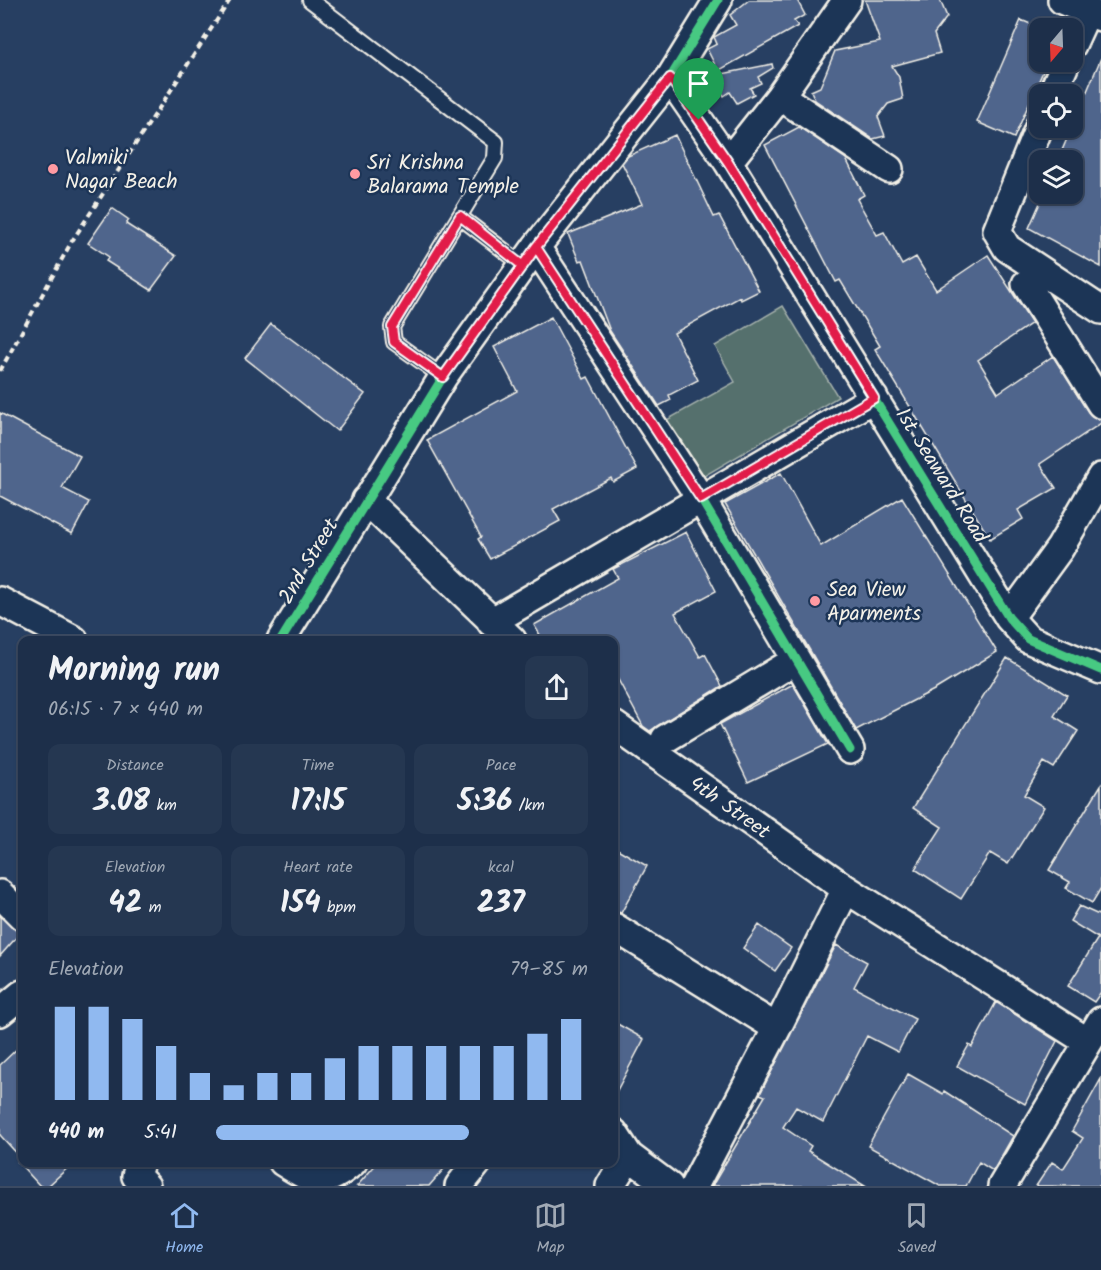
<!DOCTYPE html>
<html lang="en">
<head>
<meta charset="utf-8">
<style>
  body { margin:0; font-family:Kalam,sans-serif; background:#253751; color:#f1f3f6; height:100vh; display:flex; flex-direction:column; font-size:22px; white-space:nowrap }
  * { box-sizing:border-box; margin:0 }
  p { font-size:20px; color:#a0a9b5 }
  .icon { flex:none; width:33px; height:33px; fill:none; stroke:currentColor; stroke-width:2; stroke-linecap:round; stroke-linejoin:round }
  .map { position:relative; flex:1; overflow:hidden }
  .sheet { position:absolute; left:18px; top:636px; width:600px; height:531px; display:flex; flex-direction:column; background:#1d2f4a; border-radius:12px; box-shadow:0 2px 4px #0004,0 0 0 2px #3b4a62 }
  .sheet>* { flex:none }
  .needle { width:39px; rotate:199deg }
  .fabs { position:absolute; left:1029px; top:18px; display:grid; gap:12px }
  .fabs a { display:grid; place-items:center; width:54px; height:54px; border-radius:12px; background:#1d2f4a; box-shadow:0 2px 4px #0004,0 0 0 2px #3b4a62; font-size:30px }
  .pin { position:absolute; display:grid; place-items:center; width:51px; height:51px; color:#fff; margin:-62px -26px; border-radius:50% 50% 50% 0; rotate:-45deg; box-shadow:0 0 6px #0007 }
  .pin .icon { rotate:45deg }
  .round { display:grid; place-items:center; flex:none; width:63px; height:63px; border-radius:12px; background:#253751 }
  .head { display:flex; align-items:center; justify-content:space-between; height:102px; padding:0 30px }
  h1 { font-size:33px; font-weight:700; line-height:45px }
  .stats { display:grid; grid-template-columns:repeat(3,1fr); gap:9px; height:102px; padding:6px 30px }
  .stats div { display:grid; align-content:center; border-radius:12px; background:#253751; text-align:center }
  .stats b { font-size:30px; font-weight:700 }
  .stats small { font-size:16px; font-weight:400 }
  .stats p { font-size:16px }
  .chart { height:168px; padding:12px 30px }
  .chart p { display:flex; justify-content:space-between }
  .chart svg { width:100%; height:108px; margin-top:6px; stroke:#90b9f0; stroke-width:6 }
  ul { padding:0 30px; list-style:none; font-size:20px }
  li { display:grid; grid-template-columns:96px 72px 1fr; align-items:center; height:45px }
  li i { height:15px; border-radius:8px; background:#90b9f0 }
  .tabs { display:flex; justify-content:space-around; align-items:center; height:84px; border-top:2px solid #3b4a62; background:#1d2f4a; font-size:16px; color:#a0a9b5 }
  .tabs a { display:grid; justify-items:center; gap:3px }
  .tabs .active { color:#90b9f0 }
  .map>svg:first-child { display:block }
  .green { fill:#546f6d; stroke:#a4b0aa; stroke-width:1.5 }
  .building { fill:#50658c; stroke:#f4f1e8; stroke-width:1.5 }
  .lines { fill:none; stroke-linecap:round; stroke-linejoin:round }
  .lane-casing { stroke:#f4f1e8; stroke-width:18 }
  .street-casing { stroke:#f4f1e8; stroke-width:32 }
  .path { stroke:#f4f1e8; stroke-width:4; stroke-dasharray:6 4.5; stroke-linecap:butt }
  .lane { stroke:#1d3557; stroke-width:14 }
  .street { stroke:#1d3557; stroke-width:27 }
  .cycleway-casing { stroke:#1d3557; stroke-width:13 }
  .cycleway { stroke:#46c982; stroke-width:9 }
  .route-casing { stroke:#fff; stroke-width:12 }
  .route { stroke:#e11d48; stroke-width:8 }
  .poi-dot { fill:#ff9aa2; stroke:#1d3557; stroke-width:2 }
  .labels { text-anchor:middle; stroke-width:5; stroke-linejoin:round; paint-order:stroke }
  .poi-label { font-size:21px; fill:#f4f1e8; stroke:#1d3557; text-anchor:start }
  .street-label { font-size:21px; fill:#f4f1e8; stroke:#1d3557 }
</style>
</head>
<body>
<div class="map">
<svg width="1101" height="1186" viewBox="0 0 1101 1186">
  <rect width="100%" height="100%" fill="#273f62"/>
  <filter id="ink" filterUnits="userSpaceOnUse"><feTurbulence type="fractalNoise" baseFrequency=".0167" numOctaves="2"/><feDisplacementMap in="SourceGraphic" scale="12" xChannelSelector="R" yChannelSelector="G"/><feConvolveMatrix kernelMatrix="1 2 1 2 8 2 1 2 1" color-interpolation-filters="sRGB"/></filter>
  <g filter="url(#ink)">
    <path class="green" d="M783,306L838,397L699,479L665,421L735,382L715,346Z"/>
    <path class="building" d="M749,0H797L805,15L794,21L798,26L718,71L707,49L717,44L714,37L736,25L730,15Z
      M865,0H940L947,17L934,34L940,53L892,66L899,77L903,99L888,104L878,117L885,136L873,139L815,100L811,91L820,87L835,51L880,42Z
      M1021,20L1040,28V62H1047L1014,138L977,122Z
      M1101,58V267L1029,228L1044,194H1072V160H1058Z
      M772,64L773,68L758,77L761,83L750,88L754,94L737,103L730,92L724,96L712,76Z
      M799,127L846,159L864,195L857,199L877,235L884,232L902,265L916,257L936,290L988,255L1032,323L978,360L998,393L1053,356L1088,412L1101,420V423L1040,464L1056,488L1018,510L1023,519L990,539L875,349L880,346L840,280L836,282L765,145Z
      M675,135L714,217L719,215L759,291L741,300L740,297L674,333L698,380L669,395L671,400L659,406L610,331L583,260L579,261L568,234L642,204L622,163L628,156Z
      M112,208L129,220L126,224L176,256L151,290L106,261L109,257L88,243Z
      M551,317L584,379L588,377L637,469L613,482L611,478L553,509L560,521L490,559L478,539L481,537L427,440L517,391L494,347Z
      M271,324L365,394L337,431L245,358Z
      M0,413L80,456L62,488L89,502L72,534L0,496Z
      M781,473L821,546L902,497L997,652L936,689L856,730L725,504Z
      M686,532L716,591L675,613L700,657L705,654L722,686L650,731L643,726L614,672V640H543L534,625L618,578L613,569Z
      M1007,658L1067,695L1054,716L1078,731L1054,768L1044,762L1024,795L1044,807L1008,864L990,853L961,899L915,869L942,827L913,808Z
      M793,684L828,744L748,782L720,724Z
      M1101,785V888L1092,903L1066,888L1070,882L1049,870Z
      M614,847L647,866L621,913L614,911Z
      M1079,906L1101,916V992L1094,1002L1068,986L1098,938L1070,921Z
      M0,916L11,927L22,931L0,956Z
      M759,925L791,948L775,971L743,948Z
      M836,945L867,962L854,987L915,1019L898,1052L867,1036L823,1122L796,1107L783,1127L811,1146L808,1151L865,1186H712L765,1096L760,1094Z
      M996,1002L1057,1041L1025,1104L957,1066L969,1045L972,1047Z
      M614,1022L644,1039L614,1096Z
      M22,1044V1159L0,1135V1065Z
      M908,1074L943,1094L944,1091L1013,1136L993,1171L979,1162L966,1186H940L868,1146Z
      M1101,1079V1186H1036L1052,1162L1063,1169L1083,1138L1072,1131Z
      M18,1162H74L48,1186H40Z
      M378,1162H450L429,1186H357Z"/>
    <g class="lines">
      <g class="lane-casing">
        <path id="lane" d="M310,0L496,142L495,158L392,327L394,342L443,377
          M460,217L523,265"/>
      </g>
      <g class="street-casing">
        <path id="street" d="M1062,0L1101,17
          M1072,45L1087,12
          M670,78L728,162L1009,618L1028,639L1101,670
          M1052,94L1066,62
          M780,96L889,169
          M1040,125L997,231L1007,248L1101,310
          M728,162L780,96L847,0
          M536,247L701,499L850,750
          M1026,284L1101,404
          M366,500L512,640
          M0,601L74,640
          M1009,618L1060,548L1101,477
          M491,622L874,398
          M281,640L443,377L536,247L670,78L718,0
          M614,725L846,889L1088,1042
          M665,739L796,660
          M0,894L22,916
          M614,927L777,1028
          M0,1012L22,994
          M614,1133L629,1156L669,1186
          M140,1162L136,1176L146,1186
          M283,1162C316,1183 325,1186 353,1162
          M459,1186L478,1162
          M610,1186L629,1156
          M694,1186L777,1028L846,889
          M1002,1186L1101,1021"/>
      </g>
      <path class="path" d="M0,371L72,241L230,0"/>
      <use href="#lane" class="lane"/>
      <use href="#street" class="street"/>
      <g class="cycleway-casing">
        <path id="cycleway" d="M670,78L728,162L1009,618L1028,639L1101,670
          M536,247L701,499L850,750
          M281,640L443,377L536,247L670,78L718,0"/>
      </g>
      <use href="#cycleway" class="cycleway"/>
    </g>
  </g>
  <g class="lines" filter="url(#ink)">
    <g class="route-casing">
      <path id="route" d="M699,120L670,78L536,247L523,266L460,216L392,327L394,342L443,377C474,334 505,290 536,247L701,499L874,398L728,162L699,120"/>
    </g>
    <use href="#route" class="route"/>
  </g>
  <g class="poi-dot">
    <circle cx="53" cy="169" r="6"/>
    <circle cx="355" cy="174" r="6"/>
    <circle cx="815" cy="601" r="6"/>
  </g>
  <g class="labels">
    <g class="poi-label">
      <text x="65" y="164">Valmiki<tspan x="65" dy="24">Nagar Beach</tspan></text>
      <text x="367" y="169">Sri Krishna<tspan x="367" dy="24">Balarama Temple</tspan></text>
      <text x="827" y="596">Sea View<tspan x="827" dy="24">Aparments</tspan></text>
    </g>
    <g class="street-label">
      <text transform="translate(942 475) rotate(58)" y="7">1st Seaward Road</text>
      <text transform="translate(308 561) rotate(-59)" y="7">2nd Street</text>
      <text transform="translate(730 807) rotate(35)" y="7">4th Street</text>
    </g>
  </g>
</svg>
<div class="fabs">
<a><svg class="needle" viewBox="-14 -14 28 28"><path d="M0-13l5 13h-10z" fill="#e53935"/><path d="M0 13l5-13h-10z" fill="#a0a9b5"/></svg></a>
<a><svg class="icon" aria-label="locate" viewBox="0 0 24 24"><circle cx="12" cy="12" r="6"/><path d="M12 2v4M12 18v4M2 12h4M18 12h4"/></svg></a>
<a><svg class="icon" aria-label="layers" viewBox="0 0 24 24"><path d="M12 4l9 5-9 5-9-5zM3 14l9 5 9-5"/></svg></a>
</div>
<div class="pin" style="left:699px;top:120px;background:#1e9e55"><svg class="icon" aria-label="arrive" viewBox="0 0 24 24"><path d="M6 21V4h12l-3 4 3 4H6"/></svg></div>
<section class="sheet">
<div class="head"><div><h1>Morning run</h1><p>06:15 · 7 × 440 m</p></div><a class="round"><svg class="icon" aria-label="share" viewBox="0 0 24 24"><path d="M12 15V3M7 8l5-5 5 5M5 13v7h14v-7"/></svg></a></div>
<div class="stats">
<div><p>Distance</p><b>3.08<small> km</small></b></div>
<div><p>Time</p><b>17:15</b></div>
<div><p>Pace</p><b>5:36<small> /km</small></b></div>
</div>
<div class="stats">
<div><p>Elevation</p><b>42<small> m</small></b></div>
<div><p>Heart rate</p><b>154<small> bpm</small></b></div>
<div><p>kcal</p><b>237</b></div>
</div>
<div class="chart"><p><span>Elevation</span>79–85 m</p>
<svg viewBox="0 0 160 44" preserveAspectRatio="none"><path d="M5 44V6M15 44V6M25 44V11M35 44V22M45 44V33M55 44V38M65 44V33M75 44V33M85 44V27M95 44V22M105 44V22M115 44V22M125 44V22M135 44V22M145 44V17M155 44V11"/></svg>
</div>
<ul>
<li><b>440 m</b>5:41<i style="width:68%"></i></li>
</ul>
</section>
</div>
<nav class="tabs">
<a class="active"><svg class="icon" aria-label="home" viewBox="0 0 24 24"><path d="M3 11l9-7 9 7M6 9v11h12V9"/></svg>Home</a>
<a><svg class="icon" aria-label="map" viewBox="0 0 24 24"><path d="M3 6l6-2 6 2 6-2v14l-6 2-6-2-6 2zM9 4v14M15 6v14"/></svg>Map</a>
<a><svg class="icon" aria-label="saved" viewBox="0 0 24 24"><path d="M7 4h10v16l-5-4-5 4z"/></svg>Saved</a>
</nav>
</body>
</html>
